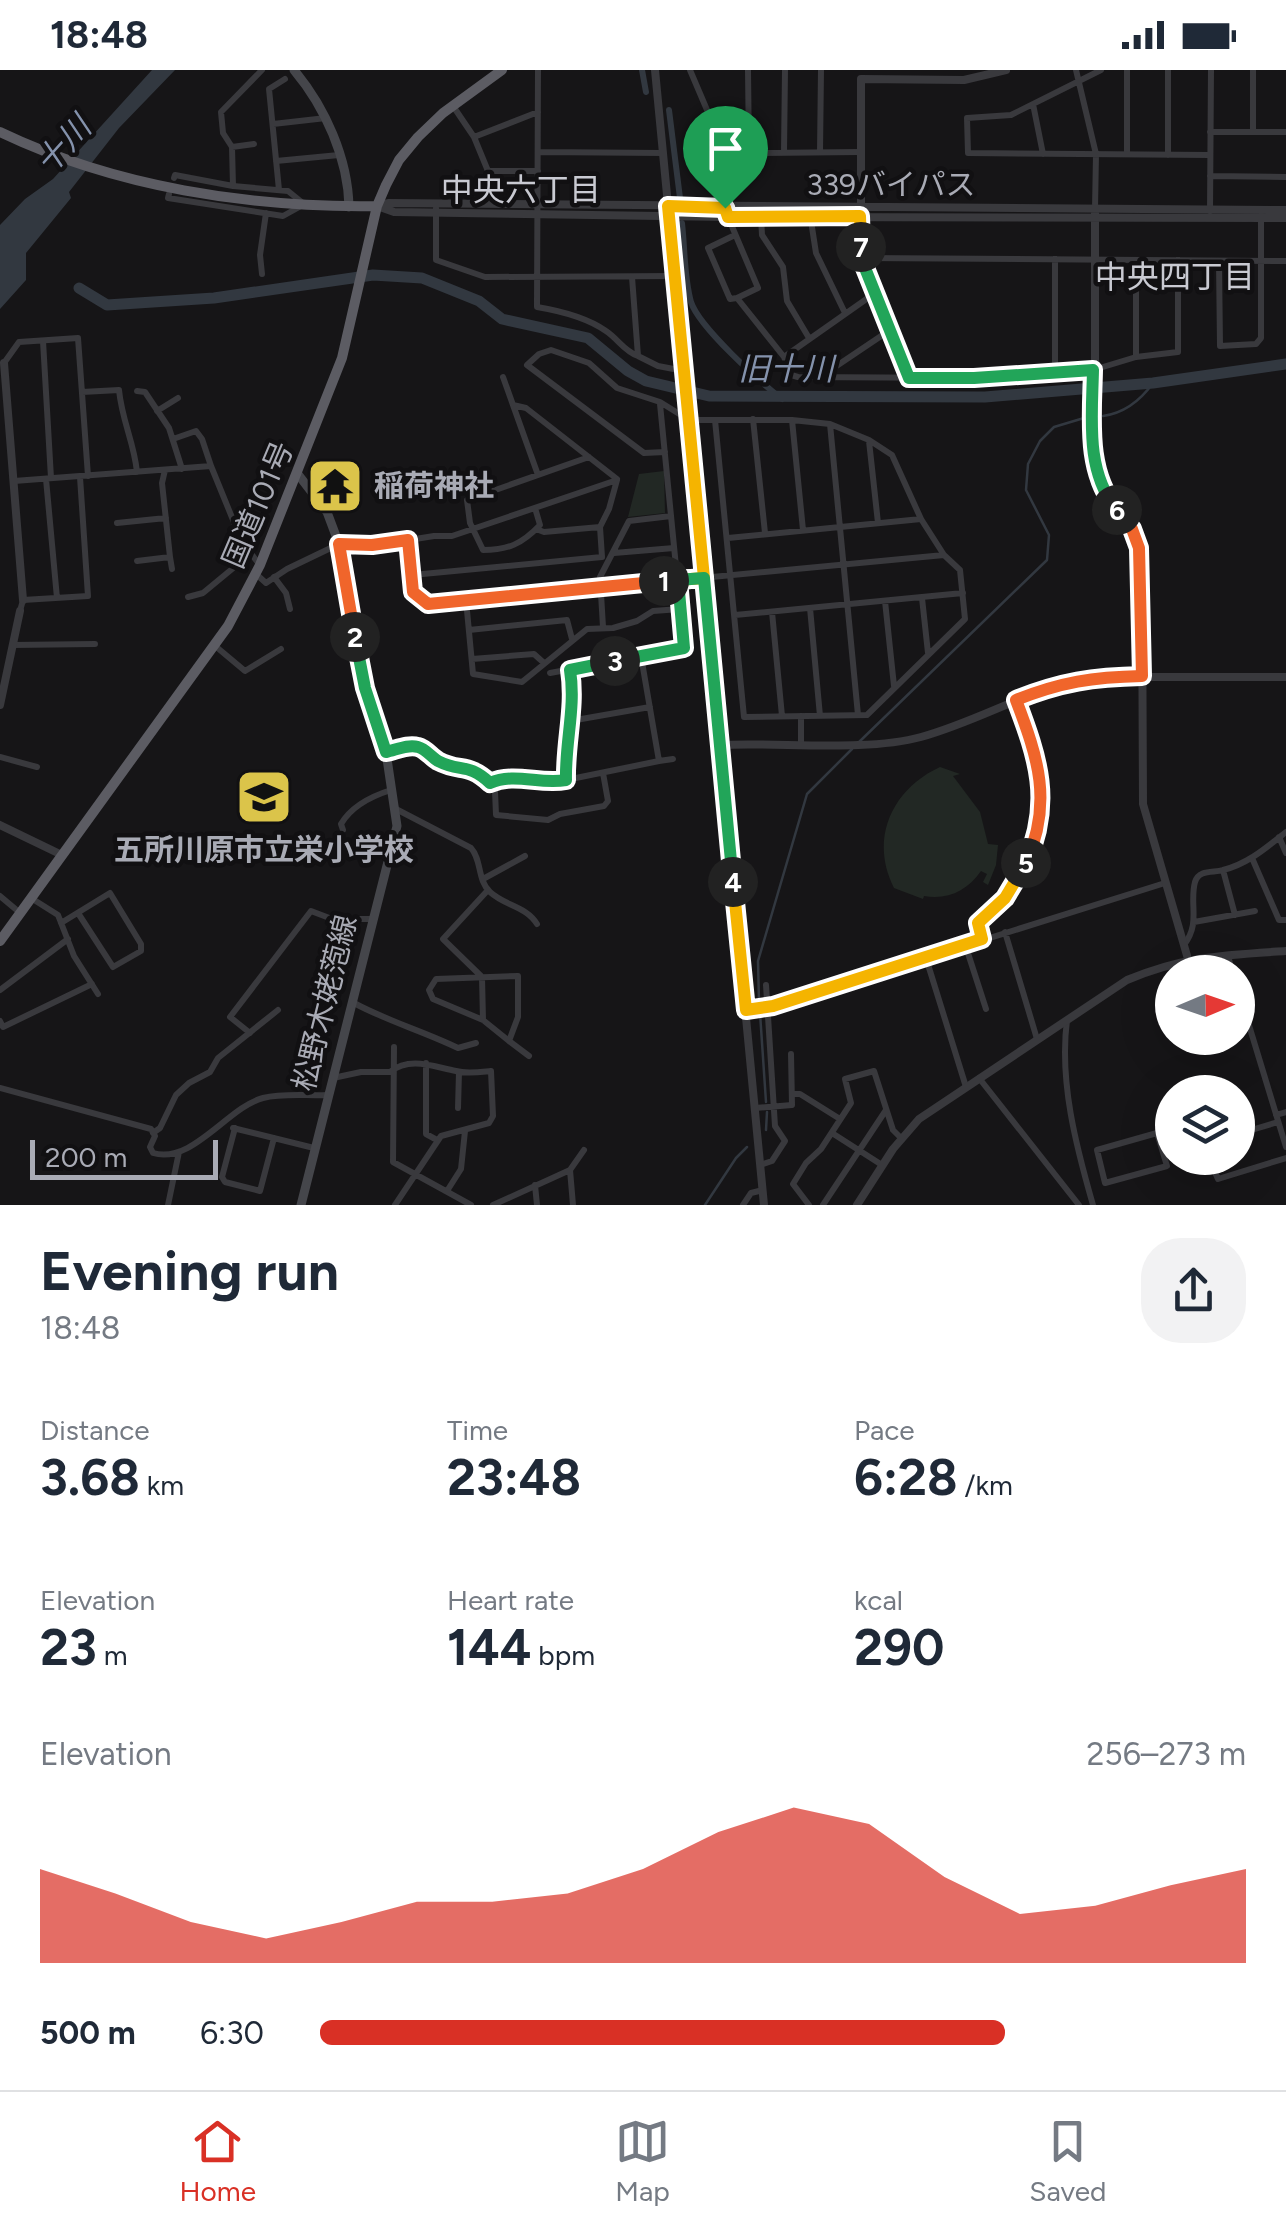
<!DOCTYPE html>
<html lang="en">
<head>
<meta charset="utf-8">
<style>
  body { margin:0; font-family:Figtree,"Noto Sans JP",sans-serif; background:#f2f2f3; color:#1f2937; height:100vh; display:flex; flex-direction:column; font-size:38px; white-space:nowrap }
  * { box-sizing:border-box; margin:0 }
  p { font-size:32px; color:#747a83 }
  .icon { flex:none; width:55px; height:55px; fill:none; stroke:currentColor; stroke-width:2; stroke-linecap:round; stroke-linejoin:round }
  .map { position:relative; height:1135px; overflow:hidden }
  .details { display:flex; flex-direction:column; background:#fff; flex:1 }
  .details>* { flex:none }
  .needle { width:65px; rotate:88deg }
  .fabs { position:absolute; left:1155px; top:885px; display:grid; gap:20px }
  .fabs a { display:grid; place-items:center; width:100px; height:100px; border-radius:50%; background:#fff; box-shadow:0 10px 40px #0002; font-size:50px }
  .scale { position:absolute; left:30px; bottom:25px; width:188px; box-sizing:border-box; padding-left:10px; border:5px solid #a9abb5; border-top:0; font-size:28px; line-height:35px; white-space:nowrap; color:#a9abb5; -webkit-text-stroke:8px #111012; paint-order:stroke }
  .pin { position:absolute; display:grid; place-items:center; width:85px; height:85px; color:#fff; margin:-102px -42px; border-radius:50% 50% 50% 0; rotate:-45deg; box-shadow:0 0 10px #0007 }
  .pin .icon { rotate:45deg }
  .km { position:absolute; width:50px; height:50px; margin:-25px; border-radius:50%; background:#222; color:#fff; font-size:28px; line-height:50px; text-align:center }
  .round { display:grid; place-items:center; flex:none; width:105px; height:105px; border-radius:40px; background:#f2f2f3 }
  .summary { display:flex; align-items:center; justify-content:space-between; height:170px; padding:0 40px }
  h1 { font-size:55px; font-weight:700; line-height:75px }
  .figures { display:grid; grid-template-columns:repeat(3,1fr); gap:15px; height:170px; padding:10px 40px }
  .figures div { display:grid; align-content:center }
  .figures b { font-size:50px; font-weight:700 }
  .figures small { font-size:28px; font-weight:400 }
  .figures p { font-size:28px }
  .chart { height:280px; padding:20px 40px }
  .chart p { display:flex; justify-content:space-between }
  .chart svg { width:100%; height:180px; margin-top:10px; fill:#d93025; opacity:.7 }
  ul { padding:0 40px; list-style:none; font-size:32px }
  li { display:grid; grid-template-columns:160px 120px 1fr; align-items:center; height:75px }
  li i { height:25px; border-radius:12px; background:#d93025 }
  .status { display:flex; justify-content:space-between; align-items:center; height:70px; padding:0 50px; background:#fff; direction:ltr }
  .status svg { height:28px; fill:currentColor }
  .dock { display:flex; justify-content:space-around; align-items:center; height:140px; border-top:2px solid #e0e1e3; background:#fff; font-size:28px; color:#747a83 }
  .dock a { display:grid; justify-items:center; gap:5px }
  .dock .current { color:#d93025 }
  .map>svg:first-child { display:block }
  .green { fill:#222824 }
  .water { fill:#323840 }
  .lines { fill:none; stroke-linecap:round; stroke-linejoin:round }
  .stream { stroke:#323840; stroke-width:2.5 }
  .canal { stroke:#323840; stroke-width:6 }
  .river { stroke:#323840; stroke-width:11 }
  .minor { stroke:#39393d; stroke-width:6 }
  .tertiary { stroke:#39393d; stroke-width:8 }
  .secondary { stroke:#45464b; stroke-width:9 }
  .trunk { stroke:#5c5c63; stroke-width:10 }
  .split-1-casing { stroke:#fff; stroke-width:20 }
  .split-2-casing { stroke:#fff; stroke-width:20 }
  .split-3-casing { stroke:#fff; stroke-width:20 }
  .split-4-casing { stroke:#fff; stroke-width:20 }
  .split-5-casing { stroke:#fff; stroke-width:20 }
  .split-6-casing { stroke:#fff; stroke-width:20 }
  .split-7-casing { stroke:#fff; stroke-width:20 }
  .split-8-casing { stroke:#fff; stroke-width:20 }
  .split-1 { stroke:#f5b400; stroke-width:12 }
  .split-2 { stroke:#f0652b; stroke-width:12 }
  .split-3 { stroke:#22a559; stroke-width:12 }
  .split-4 { stroke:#22a559; stroke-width:12 }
  .split-5 { stroke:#f5b400; stroke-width:12 }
  .split-6 { stroke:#f0652b; stroke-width:12 }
  .split-7 { stroke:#22a559; stroke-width:12 }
  .split-8 { stroke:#f5b400; stroke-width:12 }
  .labels { text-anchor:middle; stroke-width:9; stroke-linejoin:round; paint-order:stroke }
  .street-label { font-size:30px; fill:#a9abb5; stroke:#111012 }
  .poi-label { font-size:30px; font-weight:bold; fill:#a9abb5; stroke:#111012; text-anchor:start }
  .water-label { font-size:32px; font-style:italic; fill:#8492ac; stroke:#111012 }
  .neighbourhood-label { font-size:32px; fill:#c9cad2; stroke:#111012 }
</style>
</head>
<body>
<div class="status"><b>18:48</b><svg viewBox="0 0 49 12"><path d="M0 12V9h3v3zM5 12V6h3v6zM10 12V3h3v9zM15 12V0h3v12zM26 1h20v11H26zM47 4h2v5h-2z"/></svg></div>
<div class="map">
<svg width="1286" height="1135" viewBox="0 0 1286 1135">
  <rect width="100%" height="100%" fill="#161517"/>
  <path class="green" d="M664,401L665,443L628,447L639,404Z
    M940,697L960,704L953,706L980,742L988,774L998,775L996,795L988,815L983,812L987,804L981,801C967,821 948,830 924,826L923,829L894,818C869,769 892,719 940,697Z"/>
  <path class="water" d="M152,0H175L119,58L69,122L71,128L26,183V210L0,239V155L25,129L53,109Z"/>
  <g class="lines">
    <path class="stream" d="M1103,346C1125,343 1140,331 1153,313
      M858,673L1047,490L1049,465L1026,420L1028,394L1040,371L1054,357L1084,348
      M759,932L758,891L807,724L852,679
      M760,943L766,1032
      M766,1060L767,1042
      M705,1135L736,1088L747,1077"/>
    <path class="canal" d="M642,0L646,22
      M669,40L680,128
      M682,153C685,179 684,207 691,232C699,257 760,312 782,329"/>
    <path class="river" d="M79,218L107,235L214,228L373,205L422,208L479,231L502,249L588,268L628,301L646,311L709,326L985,327L1153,313L1286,294"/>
    <path class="minor" d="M538,0L537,237C561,241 586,247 606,261C618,269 624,281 638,286L632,207
      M690,0L713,54L717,96L728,147L758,218L737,228
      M748,0L749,83L860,82
      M1076,0L1096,84L1095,139
      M1101,0L1011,45L967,48L968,83L1210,85
      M1127,0V84
      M1168,0V85
      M1033,34L1043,84
      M453,36L474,67L488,101H538
      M273,54L326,48
      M1210,62H1286
      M1253,62V0
      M474,67L538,42
      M232,77L254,74
      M538,82L663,83
      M784,82L785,0
      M820,82L821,0
      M276,91L339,85
      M1210,106L1286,107
      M174,108L175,105L233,116L288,121L304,134
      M233,116L232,77L223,63L221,42L262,0
      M279,120L269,19L285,9
      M169,124L168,128L283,146L301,136
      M436,138V190L485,207L675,206
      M809,138L816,183L845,243
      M1210,141L1211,0
      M761,147L762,165L783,197L787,231L809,268
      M735,165L708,178L730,229L737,228L784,287L791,305L798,307L974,308L1093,300L1136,287L1178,282V190
      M861,188L1286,191
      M1219,191L1220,276L1256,274L1261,268V146
      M262,204L260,185L266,143
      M43,271L51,408
      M638,286L658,296L684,301
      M784,287L875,223
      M1136,287V190
      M4,293L19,272L78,268L88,406
      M1055,303V189
      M503,307L538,405
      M832,308L835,297L890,260
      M137,321L145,322L169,358L182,399
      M82,322L119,320C122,351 134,372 137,402
      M513,335L526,338L617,409
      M157,341L178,328
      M753,349L765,463
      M792,350L803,460
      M830,354L858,645
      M173,369L196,361L202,369L211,396
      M869,371L878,453
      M665,382L644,383L527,295L539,284L551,280L589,293L617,318L660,332L689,350H792L830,354L869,370L892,385L921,449L944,485L960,500L965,549L867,645L744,647L715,350
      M46,409L57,528
      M14,411L211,396L242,472L259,494
      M535,438L540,455C522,474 508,480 483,480L470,453L467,430L589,387
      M117,453L166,448
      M536,459L544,462L600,457L609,439L617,410
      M728,468L921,449
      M408,471L413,522L428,534L944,485
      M614,483L674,478
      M170,487L172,499
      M137,491L170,487L162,413L165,400
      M256,504L266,513L287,499L339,474H384L434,466H452L617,410
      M412,505L602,487L600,457
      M274,507L286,523L290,539
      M188,527L203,523L249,485
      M922,528L928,583
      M466,530L473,604L522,612L587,559L613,558L637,551L653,541L680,539
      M885,531L894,616
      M810,538L820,646
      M20,541L23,530L88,526L80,407
      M772,542L782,646
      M735,545L963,523
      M603,557L600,507L629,451L671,446
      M469,560L567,550L572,569
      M12,575L95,574
      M214,575L245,601L281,579
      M472,589L534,584L544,593
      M570,600C575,637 565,672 566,710L659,691L641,586
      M550,603L684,578L660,334
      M570,651L650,637
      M801,674V646
      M386,682C396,680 408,674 418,677C426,679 431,687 438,691C461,703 466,692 490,713C514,702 539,715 565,710
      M0,687L37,697
      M659,691L673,689
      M490,713L495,721L496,745L548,750L560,744L604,736L608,731L603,703
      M396,739L471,778C482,790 477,810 490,822C505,836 526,836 537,854
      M343,760L341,754C351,737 372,726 391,720
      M1279,767L1286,783
      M1252,788L1279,850H1286
      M1223,800L1235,845
      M483,809L525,786
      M0,826L19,842
      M31,828L58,845L74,886L98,924
      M1194,852L1255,841
      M61,853L110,823L141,874V881L113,897L78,843
      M1005,862L1037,969
      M982,869L978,853C1025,816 1049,758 1039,698C1035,675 1024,652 1016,630
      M965,874L986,939
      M1184,875C1201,853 1189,834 1195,812C1199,799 1214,803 1223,800C1248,794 1267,777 1286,762
      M1228,885L1232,902
      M926,888L966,1017
      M518,906V947L509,971L483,950L433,929L429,920L436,909Z
      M1238,919L1286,1077
      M0,920L68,869
      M354,933C387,951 423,961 458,978L476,973
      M746,940L773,936L1165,813
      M483,950L482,907L443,869L488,820
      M1067,950C1059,1011 1076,1076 1093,1135
      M0,951L3,957L92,914
      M250,963L230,947L311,841L332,849H372
      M509,971L529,986
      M394,977L393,1092L471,1135
      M426,993V1064L437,1070
      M333,1008L361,1002H390C410,986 434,997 456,1001C467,1004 480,1002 491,1001L493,1046L489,1053L441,1066L395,1135
      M979,1008L1079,1135
      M0,1018L151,1059L155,1066L150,1077L153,1083C192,1095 228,1037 263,1028C283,1023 307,1026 327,1025
      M792,1024H800L840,1049
      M458,1038L459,1002
      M755,1038L792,1035L791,984
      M1276,1045L1286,1042
      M233,1058L314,1078
      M235,1058L222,1107L225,1112L260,1121L274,1068
      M153,1063L160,1058L176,1025L189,1013L210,1002L218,988L278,940
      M832,1063L882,1095
      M1157,1063L1167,1096L1105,1113L1097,1080Z
      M1238,1064L1278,1052
      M1209,1088L1218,1109L1286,1088
      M760,1095L772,1091L785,1071L775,1056L766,915
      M570,1100L573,1135
      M535,1115L537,1135
      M447,1121L461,1099L465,1061
      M168,1135L179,1082
      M493,1135L570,1100L584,1080
      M743,1135L751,1123L763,1120
      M809,1135L793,1114L806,1093L821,1079L851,1033L845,1009L874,1001L893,1060L901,1068
      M823,1135L886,1040"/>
    <path class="tertiary" d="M655,0L764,1135
      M377,136L394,142L728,147L1286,148
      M377,136L389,133L1286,140
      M1095,144V399C1112,446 1139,452 1142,509L1143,734L1188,889
      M4,293L23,530
      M909,308L861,188V9L964,10L1006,0
      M0,635L20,541
      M720,675C780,672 866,682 921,667C979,651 1030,619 1089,607H1286
      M0,755L62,785
      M857,1135L893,1079L919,1049L1127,910C1184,886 1225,885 1286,881"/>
    <path class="secondary" d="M294,0C325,37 348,88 349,137
      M297,403L327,442L339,474L365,619L386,682L397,756L301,1135"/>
    <path class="trunk" d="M0,62C115,117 250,138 377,136
      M0,871L228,556L260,495L342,288L377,136L386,115L399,90L418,67L443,43L502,0"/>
  </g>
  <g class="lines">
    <g class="split-1-casing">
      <path id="split-1" d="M664,511L704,508L668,136L725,138"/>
    </g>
    <g class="split-2-casing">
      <path id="split-2" d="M355,567L339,474L372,475L408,470L413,522L428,534L664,511"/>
    </g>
    <g class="split-3-casing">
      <path id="split-3" d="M355,567L365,618L386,682C396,680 408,674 418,677C426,679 431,687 438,691C461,703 467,692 490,713C515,702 540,715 566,710C565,672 576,637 570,600L615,591"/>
    </g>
    <g class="split-4-casing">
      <path id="split-4" d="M615,591L684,578L678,510L704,508L733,812"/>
    </g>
    <g class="split-5-casing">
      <path id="split-5" d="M733,812L746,940L773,936L982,869L978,853L1005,828L1026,793"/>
    </g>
    <g class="split-6-casing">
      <path id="split-6" d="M1026,793C1053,732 1038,688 1016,630C1061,612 1093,607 1142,606L1139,478L1132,459L1117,440"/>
    </g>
    <g class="split-7-casing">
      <path id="split-7" d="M861,177V188L909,308H974L1093,300C1092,348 1085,401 1117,440"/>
    </g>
    <g class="split-8-casing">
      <path id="split-8" d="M725,138L728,147L860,146L861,177"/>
    </g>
    <use href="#split-1" class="split-1"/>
    <use href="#split-2" class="split-2"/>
    <use href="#split-3" class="split-3"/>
    <use href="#split-4" class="split-4"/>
    <use href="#split-5" class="split-5"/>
    <use href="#split-6" class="split-6"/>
    <use href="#split-7" class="split-7"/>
    <use href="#split-8" class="split-8"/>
  </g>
  <defs>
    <g id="temple-square" transform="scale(2.875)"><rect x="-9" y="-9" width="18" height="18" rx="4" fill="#dbc44a" stroke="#111012"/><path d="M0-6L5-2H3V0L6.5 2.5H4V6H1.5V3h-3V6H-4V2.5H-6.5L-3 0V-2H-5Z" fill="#111"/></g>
    <g id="school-square" transform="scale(2.875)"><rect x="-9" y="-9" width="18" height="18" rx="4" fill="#dbc44a" stroke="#111012"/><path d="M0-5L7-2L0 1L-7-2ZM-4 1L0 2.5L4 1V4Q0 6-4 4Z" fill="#111"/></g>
  </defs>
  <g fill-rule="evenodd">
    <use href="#temple-square" x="335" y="416"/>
    <use href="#school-square" x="264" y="727"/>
  </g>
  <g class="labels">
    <g class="street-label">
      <text x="891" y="125">339バイパス</text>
      <text transform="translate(258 435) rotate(-67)" y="10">国道101号</text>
      <text transform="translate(325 933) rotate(-76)" y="10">松野木姥萢線</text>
    </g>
    <g class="poi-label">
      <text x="374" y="426">稲荷神社</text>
      <text x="264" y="790" text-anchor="middle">五所川原市立栄小学校</text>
    </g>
    <g class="water-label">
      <text transform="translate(63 75) rotate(-48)" y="11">十川</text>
      <text x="786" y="310">旧十川</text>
    </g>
    <g class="neighbourhood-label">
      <text x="521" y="131">中央六丁目</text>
      <text x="1175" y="218">中央四丁目</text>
    </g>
  </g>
</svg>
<div class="fabs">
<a><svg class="needle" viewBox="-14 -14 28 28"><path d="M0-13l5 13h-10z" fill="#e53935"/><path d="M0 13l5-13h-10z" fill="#747a83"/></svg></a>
<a><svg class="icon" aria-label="layers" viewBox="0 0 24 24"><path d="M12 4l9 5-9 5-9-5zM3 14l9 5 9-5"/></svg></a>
</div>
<div class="scale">200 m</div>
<div class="pin" style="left:725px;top:138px;background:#1e9e55"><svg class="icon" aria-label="arrive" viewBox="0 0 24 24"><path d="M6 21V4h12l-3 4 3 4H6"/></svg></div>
<b class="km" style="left:664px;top:511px">1</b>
<b class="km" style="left:355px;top:567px">2</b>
<b class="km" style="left:615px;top:591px">3</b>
<b class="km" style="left:733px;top:812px">4</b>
<b class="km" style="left:1026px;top:793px">5</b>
<b class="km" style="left:1117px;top:440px">6</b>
<b class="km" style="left:861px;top:177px">7</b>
</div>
<section class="details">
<div class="summary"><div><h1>Evening run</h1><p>18:48</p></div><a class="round"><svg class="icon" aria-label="share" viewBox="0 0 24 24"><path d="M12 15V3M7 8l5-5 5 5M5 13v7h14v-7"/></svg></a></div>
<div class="figures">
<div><p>Distance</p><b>3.68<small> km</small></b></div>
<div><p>Time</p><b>23:48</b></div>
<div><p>Pace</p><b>6:28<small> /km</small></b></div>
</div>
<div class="figures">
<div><p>Elevation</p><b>23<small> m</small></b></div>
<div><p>Heart rate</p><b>144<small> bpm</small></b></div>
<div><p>kcal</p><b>290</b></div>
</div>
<div class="chart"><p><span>Elevation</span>256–273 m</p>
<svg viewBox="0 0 160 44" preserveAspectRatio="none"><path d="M0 44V21L10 27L20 34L30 38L40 34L50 29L60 29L70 27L80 21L90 12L100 6L110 10L120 23L130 32L140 30L150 25L160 21V44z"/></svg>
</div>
<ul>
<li><b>500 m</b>6:30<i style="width:74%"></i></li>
</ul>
</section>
<nav class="dock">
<a class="current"><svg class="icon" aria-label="home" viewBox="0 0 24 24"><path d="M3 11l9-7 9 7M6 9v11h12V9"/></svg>Home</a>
<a><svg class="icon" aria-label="map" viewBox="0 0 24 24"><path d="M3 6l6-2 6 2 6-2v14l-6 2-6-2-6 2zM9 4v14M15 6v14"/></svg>Map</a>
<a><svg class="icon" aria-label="saved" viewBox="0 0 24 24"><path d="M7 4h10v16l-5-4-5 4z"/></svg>Saved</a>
</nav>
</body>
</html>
